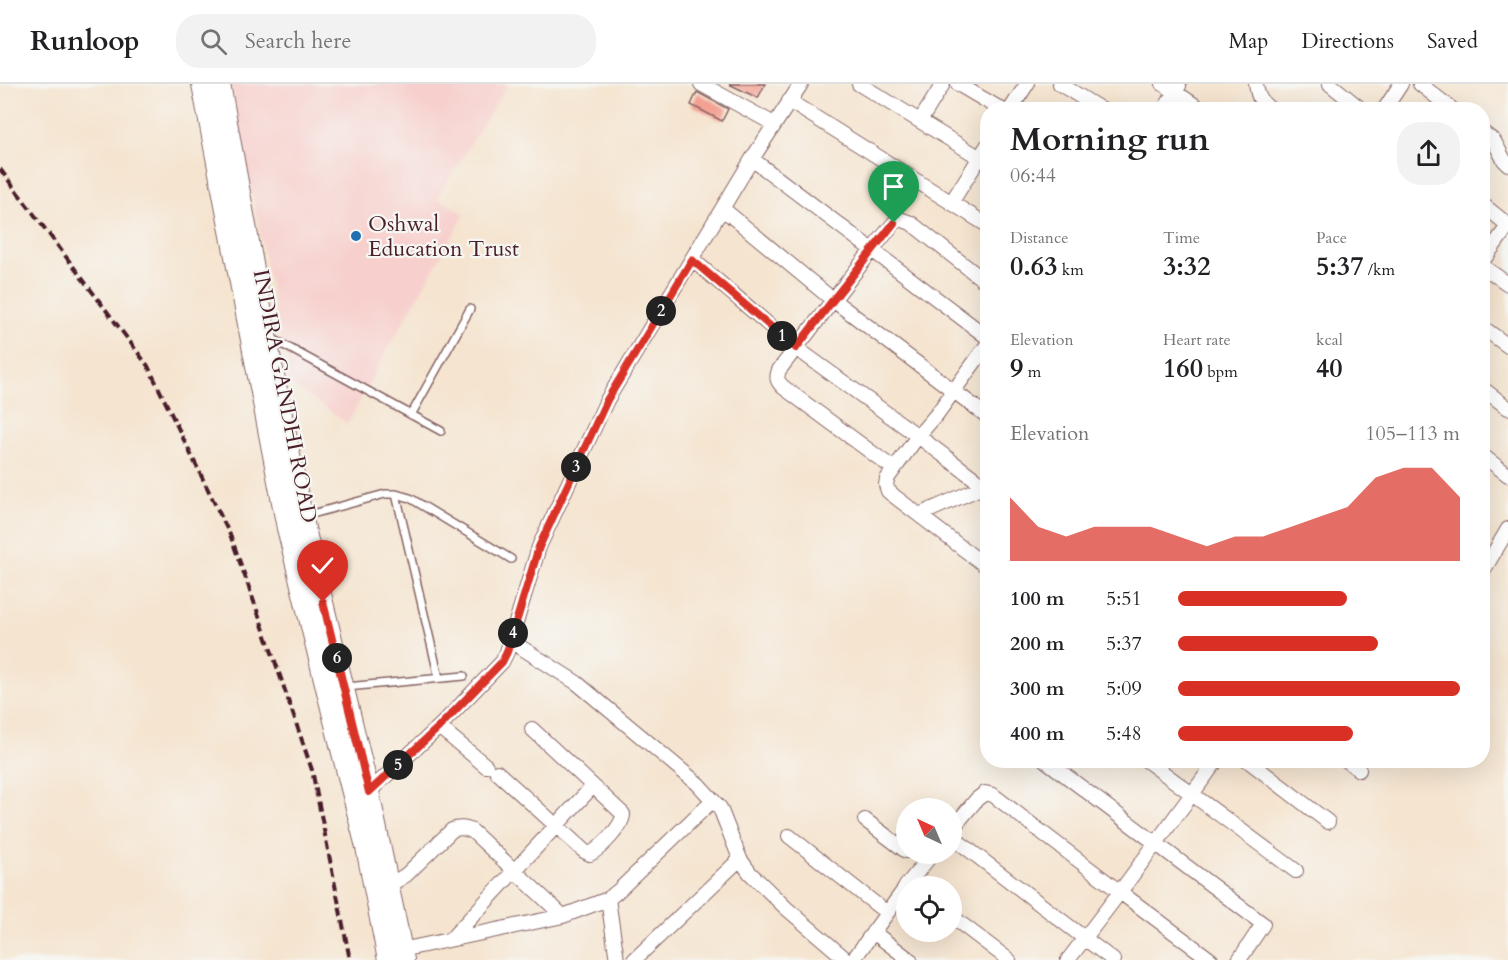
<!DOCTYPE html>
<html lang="en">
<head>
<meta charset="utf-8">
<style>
  body { margin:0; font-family:Cardo,serif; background:#f2f2f2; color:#202124; height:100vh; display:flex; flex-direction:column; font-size:22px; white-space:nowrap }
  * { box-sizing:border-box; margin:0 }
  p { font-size:20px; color:#757577 }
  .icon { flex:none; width:33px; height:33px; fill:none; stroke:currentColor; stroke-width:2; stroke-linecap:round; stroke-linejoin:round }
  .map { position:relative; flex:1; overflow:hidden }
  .panel { position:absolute; left:980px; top:18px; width:510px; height:666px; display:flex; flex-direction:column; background:#fff; border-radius:24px; box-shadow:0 6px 24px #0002 }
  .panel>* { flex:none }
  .needle { width:39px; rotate:316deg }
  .fabs { position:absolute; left:896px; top:714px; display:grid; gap:12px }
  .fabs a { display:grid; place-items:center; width:66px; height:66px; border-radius:50%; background:#fff; box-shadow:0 6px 24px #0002; font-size:30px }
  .pin { position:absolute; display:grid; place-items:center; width:51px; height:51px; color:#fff; margin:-62px -26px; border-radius:50% 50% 50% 0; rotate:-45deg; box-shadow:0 0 6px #0007 }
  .pin .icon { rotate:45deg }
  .km { position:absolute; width:30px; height:30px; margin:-15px; border-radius:50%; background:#222; color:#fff; font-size:16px; line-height:30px; text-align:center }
  .round { display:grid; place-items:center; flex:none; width:63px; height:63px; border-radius:24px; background:#f2f2f2 }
  .head { display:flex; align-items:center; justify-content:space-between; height:102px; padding:0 30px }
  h1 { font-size:33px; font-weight:800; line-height:45px }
  .figures { display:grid; grid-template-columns:repeat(3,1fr); gap:9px; height:102px; padding:6px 30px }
  .figures div { display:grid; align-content:center }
  .figures b { font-size:26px; font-weight:800 }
  .figures small { font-size:16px; font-weight:400 }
  .figures p { font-size:16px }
  .chart { height:168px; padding:12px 30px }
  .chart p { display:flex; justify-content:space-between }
  .chart svg { width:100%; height:108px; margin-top:6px; fill:#d93025; opacity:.7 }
  ul { padding:0 30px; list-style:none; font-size:20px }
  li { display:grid; grid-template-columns:96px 72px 1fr; align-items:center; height:45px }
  li i { height:15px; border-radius:8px; background:#d93025 }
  header { display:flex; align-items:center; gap:36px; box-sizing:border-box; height:84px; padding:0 30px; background:#fff; border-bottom:2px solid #e0e0e0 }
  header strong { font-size:28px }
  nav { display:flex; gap:33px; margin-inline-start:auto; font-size:21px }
  .search { width:420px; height:54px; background:#f2f2f2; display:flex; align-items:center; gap:15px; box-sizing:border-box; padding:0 21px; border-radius:24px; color:#757577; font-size:22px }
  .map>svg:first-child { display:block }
  .built { fill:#f7d0cd }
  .building { fill:#f29c8e }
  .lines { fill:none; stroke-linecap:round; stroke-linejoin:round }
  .lane-casing { stroke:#866464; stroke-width:10 }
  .street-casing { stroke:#866464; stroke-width:16 }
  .secondary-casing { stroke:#866464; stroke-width:22 }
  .lane { stroke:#fff; stroke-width:7 }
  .street { stroke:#fff; stroke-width:14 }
  .secondary { stroke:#fff; stroke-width:20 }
  .rail { stroke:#4a1f2b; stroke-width:4; stroke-dasharray:9 4.5; stroke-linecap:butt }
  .route-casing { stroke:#fff; stroke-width:12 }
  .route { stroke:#d93025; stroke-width:8 }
  .poi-dot { fill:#1f6fb2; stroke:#f6f6f2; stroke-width:2 }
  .labels { text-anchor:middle; stroke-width:4.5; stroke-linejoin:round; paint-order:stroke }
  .poi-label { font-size:22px; fill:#4a1f2b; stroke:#f6f6f2; text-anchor:start }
  .street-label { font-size:22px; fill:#4a1f2b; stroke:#f6f6f2 }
</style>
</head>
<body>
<header>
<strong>Runloop</strong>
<div class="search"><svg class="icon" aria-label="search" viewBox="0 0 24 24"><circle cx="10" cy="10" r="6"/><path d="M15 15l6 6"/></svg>Search here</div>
<nav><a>Map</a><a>Directions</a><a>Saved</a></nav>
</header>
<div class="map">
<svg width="1508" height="876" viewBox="0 0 1508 876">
  <rect width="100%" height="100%" fill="#f6f6f2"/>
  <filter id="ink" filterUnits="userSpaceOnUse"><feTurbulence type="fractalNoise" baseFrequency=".0167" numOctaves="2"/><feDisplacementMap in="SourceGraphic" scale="12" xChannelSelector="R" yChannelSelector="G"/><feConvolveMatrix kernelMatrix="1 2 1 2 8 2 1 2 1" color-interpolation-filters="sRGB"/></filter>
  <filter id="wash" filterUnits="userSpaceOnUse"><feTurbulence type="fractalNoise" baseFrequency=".008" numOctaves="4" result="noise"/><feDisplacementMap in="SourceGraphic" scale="24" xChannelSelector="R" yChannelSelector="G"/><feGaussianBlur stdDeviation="1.35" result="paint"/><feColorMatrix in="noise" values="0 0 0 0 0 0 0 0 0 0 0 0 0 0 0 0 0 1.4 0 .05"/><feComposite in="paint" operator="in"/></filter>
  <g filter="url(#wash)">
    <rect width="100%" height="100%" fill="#f5e4cf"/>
    <path class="built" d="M231,0H508L437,114L465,130L385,270L348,340L289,299Z"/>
    <g id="blocks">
      <path class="building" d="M729,0H765L758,14Z
        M697,8L728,25L722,37L691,21Z"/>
    </g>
  </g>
  <g filter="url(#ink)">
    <use href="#blocks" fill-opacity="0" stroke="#866464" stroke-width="1.5"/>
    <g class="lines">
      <g class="lane-casing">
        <path id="lane" d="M271,254L441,347
          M411,331L470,225
          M396,410L439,594
          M305,432L385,410H396L410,414L511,475
          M346,603L464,592"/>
      </g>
      <g class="street-casing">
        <path id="street" d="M701,0L774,40
          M859,0L987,78
          M958,0L1002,26
          M1060,0L1102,26
          M1163,0L1202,26
          M1256,0C1258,14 1260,17 1271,26
          M1330,0L1362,26
          M1420,0L1453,26
          M789,17L987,141
          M1010,26L1027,0
          M1164,26L1179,2
          M1384,26L1401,0
          M920,37L943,0
          M1482,48L1494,57L1504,76L1508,80
          M752,75L987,253
          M951,119L987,62
          M1482,120L1508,141
          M723,125L833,216L987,332
          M692,175L796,264L918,352L987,404
          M1482,178L1508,142
          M1482,182L1508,200
          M1482,243L1508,262
          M987,261L937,330L918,352L887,395L886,401L888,407L894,412L987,483
          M1482,304L1508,324
          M1482,371L1508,391
          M894,385L783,303C777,297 776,294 779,286L872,166L894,139L900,135L911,139L987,199
          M919,431L987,401
          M1482,489L1508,445
          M511,557L577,599L698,700L720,724L740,775L750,789L786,824L847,876
          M439,643L486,682
          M1045,676L1263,840L1239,876
          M1146,676L1296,787
          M1247,676L1328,738
          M1346,676L1359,686
          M497,688L584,767L590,770C601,764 623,742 623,730L532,645
          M363,713L439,643L502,578L507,568L539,463L607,316L752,75L801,0
          M865,736L906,767
          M951,746L977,715L985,709L993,711L1120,808L1068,876
          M789,752L887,829
          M951,752L1113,876
          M388,802L406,791L452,746C460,743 465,744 472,747L563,832
          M906,802L932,770
          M608,815L617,876
          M951,832L1009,876
          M873,848L910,876
          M451,855L593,702
          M401,866L563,832L608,815L618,807L713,716
          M634,876L740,775
          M853,876L906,803
          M1211,876L1120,808L1217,676"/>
      </g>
      <g class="secondary-casing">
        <path id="secondary" d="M202,0L287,444L342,669L366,763L388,876
          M220,0L266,251L302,432L369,708L404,876"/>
      </g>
      <use href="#lane" class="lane"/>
      <use href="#street" class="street"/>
      <use href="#secondary" class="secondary"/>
      <path class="rail" d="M0,85L148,282L231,453L276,580L312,686L350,876"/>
    </g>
  </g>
  <g class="lines" filter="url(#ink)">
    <g class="route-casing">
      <path id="route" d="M323,518L369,708L439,643L502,578L507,568L539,463L607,316L692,176L796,264L833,216L894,139"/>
    </g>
    <use href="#route" class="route"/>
  </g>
  <circle class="poi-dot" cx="356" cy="152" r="6"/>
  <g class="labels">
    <g class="poi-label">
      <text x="368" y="147">Oshwal<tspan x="368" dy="25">Education Trust</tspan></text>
    </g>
    <g class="street-label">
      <text transform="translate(286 312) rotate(79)" y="8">INDIRA GANDHI ROAD</text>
    </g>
  </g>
</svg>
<div class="fabs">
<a><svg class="needle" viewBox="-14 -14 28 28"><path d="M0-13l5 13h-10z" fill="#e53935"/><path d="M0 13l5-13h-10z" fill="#757577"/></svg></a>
<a><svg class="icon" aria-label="locate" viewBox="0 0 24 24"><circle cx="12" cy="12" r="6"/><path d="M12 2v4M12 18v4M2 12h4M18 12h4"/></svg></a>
</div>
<div class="pin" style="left:894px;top:139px;background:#1e9e55"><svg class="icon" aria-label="arrive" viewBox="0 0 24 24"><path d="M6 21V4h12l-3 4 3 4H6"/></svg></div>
<div class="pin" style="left:323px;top:518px;background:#d93025"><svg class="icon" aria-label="check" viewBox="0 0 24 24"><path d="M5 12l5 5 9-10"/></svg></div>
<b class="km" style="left:782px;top:252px">1</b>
<b class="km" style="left:661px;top:227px">2</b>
<b class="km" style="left:576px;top:383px">3</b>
<b class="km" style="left:513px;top:549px">4</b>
<b class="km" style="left:398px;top:681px">5</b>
<b class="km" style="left:337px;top:574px">6</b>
<section class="panel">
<div class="head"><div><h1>Morning run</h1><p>06:44</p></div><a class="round"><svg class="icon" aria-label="share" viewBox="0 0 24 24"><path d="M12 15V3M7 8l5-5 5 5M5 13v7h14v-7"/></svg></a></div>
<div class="figures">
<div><p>Distance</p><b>0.63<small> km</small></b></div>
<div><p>Time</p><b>3:32</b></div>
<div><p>Pace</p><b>5:37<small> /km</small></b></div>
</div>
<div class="figures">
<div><p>Elevation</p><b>9<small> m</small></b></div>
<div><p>Heart rate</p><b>160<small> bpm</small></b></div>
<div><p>kcal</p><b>40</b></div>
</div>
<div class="chart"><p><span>Elevation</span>105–113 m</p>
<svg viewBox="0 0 160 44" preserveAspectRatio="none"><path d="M0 44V18L10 30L20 34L30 30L40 30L50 30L60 34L70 38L80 34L90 34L100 30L110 26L120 22L130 10L140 6L150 6L160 18V44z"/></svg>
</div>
<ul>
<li><b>100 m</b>5:51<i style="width:60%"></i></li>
<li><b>200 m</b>5:37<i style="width:71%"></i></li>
<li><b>300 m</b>5:09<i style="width:100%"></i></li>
<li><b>400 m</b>5:48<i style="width:62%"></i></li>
</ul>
</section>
</div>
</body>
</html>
